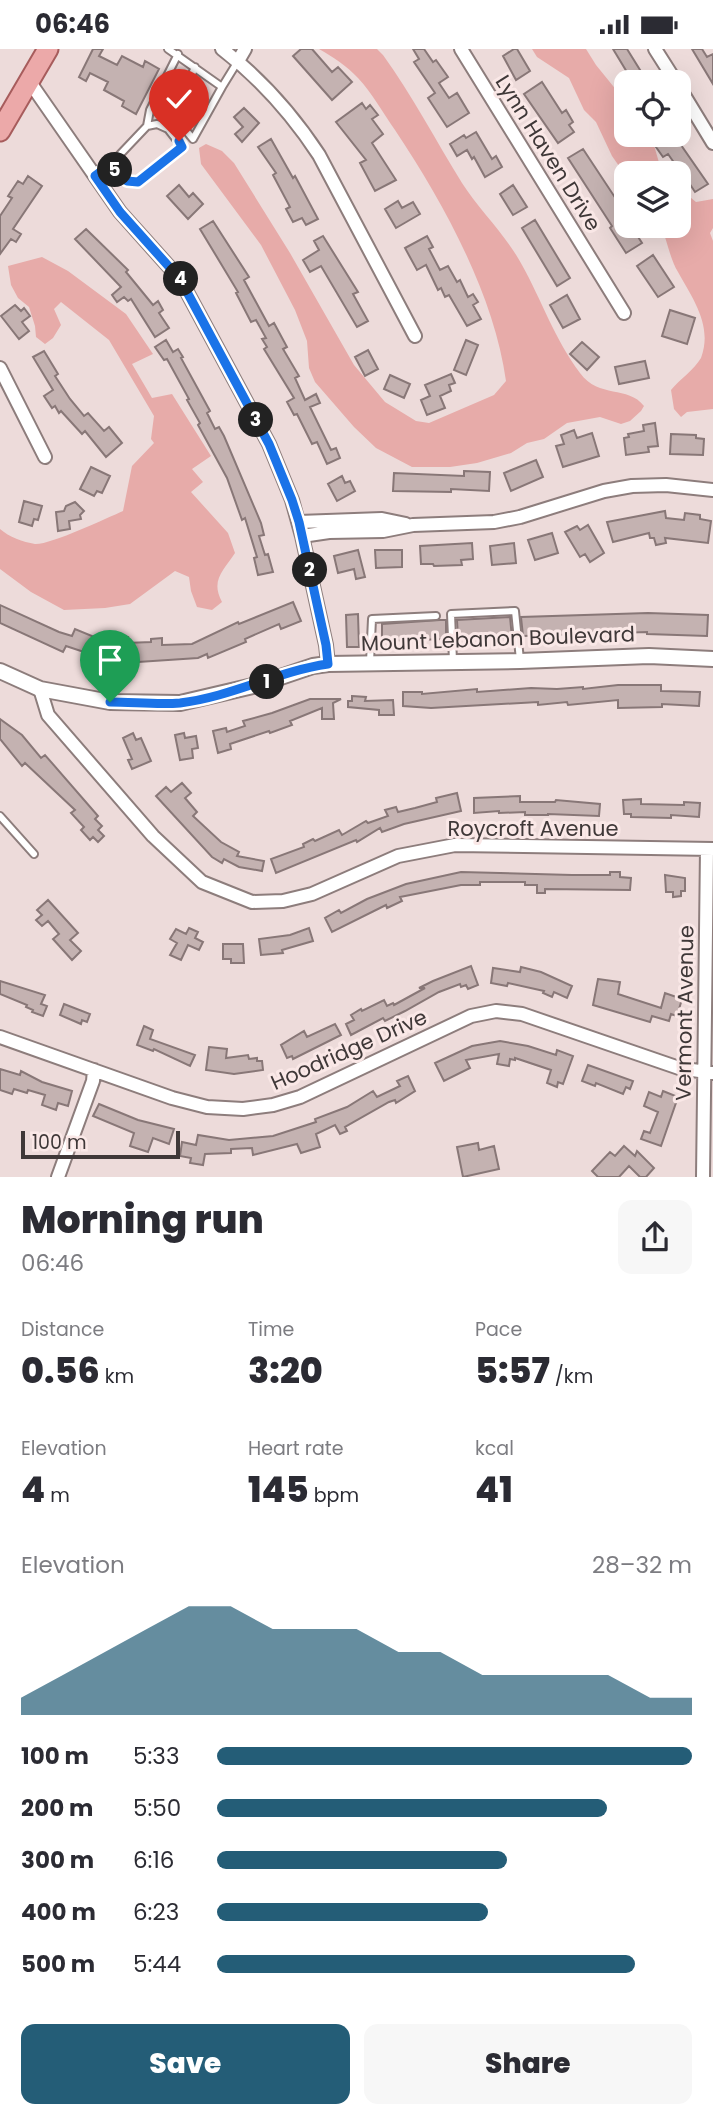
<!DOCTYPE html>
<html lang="en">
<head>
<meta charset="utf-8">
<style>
  body { margin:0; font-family:Poppins,sans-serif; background:#f7f7f7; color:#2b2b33; height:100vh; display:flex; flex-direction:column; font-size:26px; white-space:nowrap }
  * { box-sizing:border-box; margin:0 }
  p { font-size:23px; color:#7c7c81 }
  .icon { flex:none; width:38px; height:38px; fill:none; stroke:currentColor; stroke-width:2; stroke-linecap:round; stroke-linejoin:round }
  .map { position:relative; height:1128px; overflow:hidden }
  .sheet { display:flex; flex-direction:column; background:#fff; flex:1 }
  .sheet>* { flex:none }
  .buttons { position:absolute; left:614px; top:21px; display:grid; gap:14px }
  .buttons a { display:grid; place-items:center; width:77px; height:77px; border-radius:14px; background:#fff; box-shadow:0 7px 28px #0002; font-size:35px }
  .scale { position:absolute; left:21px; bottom:18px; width:159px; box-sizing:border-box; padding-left:7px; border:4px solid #3f3838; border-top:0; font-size:19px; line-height:24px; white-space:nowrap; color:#3f3838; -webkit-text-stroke:5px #fae8e7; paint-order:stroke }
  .pin { position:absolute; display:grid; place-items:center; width:60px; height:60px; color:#fff; margin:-72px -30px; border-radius:50% 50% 50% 0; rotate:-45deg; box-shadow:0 0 7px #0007 }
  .pin .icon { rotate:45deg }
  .km { position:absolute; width:35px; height:35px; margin:-18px; border-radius:50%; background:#222; color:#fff; font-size:19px; line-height:35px; text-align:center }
  .round { display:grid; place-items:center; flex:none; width:74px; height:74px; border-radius:14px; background:#f7f7f7 }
  .overview { display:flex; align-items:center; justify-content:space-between; height:119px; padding:0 21px }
  h1 { font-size:38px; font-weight:800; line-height:52px }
  .figures { display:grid; grid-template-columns:repeat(3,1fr); gap:10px; height:119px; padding:7px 21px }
  .figures div { display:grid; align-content:center }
  .figures b { font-size:35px; font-weight:800 }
  .figures small { font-size:19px; font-weight:400 }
  .figures p { font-size:19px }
  .chart { height:196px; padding:14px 21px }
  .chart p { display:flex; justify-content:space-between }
  .chart svg { width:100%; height:126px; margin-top:7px; fill:#245d77; opacity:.7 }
  .action { display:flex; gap:14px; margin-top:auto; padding:14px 21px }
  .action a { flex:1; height:80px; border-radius:14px; background:#245d77; color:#fff; font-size:28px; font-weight:800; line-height:80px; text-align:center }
  .action a+a { background:#f7f7f7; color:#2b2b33 }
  ul { padding:0 21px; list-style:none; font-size:23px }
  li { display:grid; grid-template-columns:112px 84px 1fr; align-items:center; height:52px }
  li i { height:18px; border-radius:9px; background:#245d77 }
  .status { display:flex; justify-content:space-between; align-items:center; height:49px; padding:0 35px; background:#fff; direction:ltr }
  .status svg { height:19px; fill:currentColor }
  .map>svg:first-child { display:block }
  .green { fill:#e7aba9 }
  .building { fill:#c4b2b1; stroke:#877; stroke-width:2 }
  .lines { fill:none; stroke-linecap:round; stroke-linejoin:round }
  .service-casing { stroke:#8d7d7c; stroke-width:10 }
  .minor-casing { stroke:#8d7d7c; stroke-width:16 }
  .tertiary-casing { stroke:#8d7d7c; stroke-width:18 }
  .primary-casing { stroke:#a75c5c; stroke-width:23 }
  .service { stroke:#fff; stroke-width:6 }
  .minor { stroke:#fff; stroke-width:12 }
  .tertiary { stroke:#fff; stroke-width:14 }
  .primary { stroke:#eca9a9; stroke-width:19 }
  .route-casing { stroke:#fff; stroke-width:14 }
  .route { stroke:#1a73e8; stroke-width:9 }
  .labels { text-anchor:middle; stroke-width:6; stroke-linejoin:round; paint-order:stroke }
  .street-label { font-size:21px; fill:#3f3838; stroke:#fae8e7 }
</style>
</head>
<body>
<div class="status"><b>06:46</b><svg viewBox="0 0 49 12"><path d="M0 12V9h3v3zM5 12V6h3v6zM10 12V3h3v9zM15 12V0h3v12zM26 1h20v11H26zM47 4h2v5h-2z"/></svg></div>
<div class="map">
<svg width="713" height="1128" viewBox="0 0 713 1128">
  <rect width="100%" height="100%" fill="#eddbda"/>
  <path class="green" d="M319,0H377L383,6C412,46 436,92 462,134C480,162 506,186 522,216C542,252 555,291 580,324C599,350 628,336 644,357L641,362L630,372L621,375L600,368L567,374L544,390L527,394L511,404L477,414L450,418H412L376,399L354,378L315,333L309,319L307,292L295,261L261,196L201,115L199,99L206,95L222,102L234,114L290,204L354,316L385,353L416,372L429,374L494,346L506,332C494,245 443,153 395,81C383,64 372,44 358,29C347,17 333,8 319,0Z
    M532,0H586L596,16L626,53V86H651L660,117L666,124H626V127L612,107L596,73L584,61L569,29L537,8Z
    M679,139L696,153L713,150V179L710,184L713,192V360L687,363L681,368L674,360L671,341C680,330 694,321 701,309C713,277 693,250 678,223C670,210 667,191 661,177H679Z
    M42,208L68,222L126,265L153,305L132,315L152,349L172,345L211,407L192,420L203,433L191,443L228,484L235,504C224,521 210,531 222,553L212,561L197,558L191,542L189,528L175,522L130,555L105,559L64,561L31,543L0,520V480C9,488 23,493 35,495C50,496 107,469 123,462L132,417L154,394L151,390L154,367L109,291L61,253L54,260L61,276L53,289L45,295L36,288L35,277L29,258L18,249L11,236L8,217Z"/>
  <path class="building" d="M93,0H103L99,7L117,16L122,7L143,18L145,12L159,20L136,65L122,57L124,52L104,41L108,33L90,24L86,32L79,28Z
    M301,0H312L332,23L338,18L352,33L332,51L293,7Z
    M413,0H424L433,13L436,11L448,28L439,34L449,49L457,44L469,64L447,78L428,49L435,44L414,13L419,10Z
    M514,0H517L530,22L516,31L503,7Z
    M613,0H627L645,29L633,33Z
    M692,0H702L707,8L713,5V35Z
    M542,33L562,64L566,61L573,73L569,76L574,83L558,94L524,45Z
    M362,54L366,60L370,56L378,66L372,70L383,85L372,94L396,131L375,142L360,114L366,111L336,73Z
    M244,59L259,74L242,93L235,85L243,78L234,68Z
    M476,83L492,110L496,107L502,118L485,128L474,108L472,110L467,101L457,107L450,95L464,86L466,89Z
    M676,86H679L684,94L681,96L708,135L695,143L676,114L675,115L668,105L663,108L656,98Z
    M271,90L293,129L295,127L318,170L306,176L302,169L293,173L286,160L290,158L273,126L276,124L258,98Z
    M583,100L620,156L618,158L626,170V177H631L642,194L626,204L610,179L612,177L568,109Z
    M28,127L42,137L13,180L21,185L16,193L11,190L0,205V167L12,149L8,147L18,132L23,135Z
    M179,136L189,148L193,144L203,155L188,170L167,147Z
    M513,136L527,158L513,166L500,145Z
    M398,152L402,159L413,153L420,165L396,179L385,160Z
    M535,171L570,229L557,237L522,179Z
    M213,172L249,228L244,231L269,277L274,274L287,298L283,300L299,327L295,329L305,351L316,345L320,354L310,358L331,401L336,399L340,409L327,415L317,393L312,395L297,365L294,366L287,353L294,349L264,300L267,298L262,290L266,289L256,271L251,273L236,244L238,243L200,180Z
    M86,180L128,221L126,223L153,256L158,252L163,261L159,264L169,279L155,288L131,250L128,252L124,248L117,253L112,246L121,238L75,190Z
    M323,187L358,243L353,245L368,272L357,278L321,217L310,223L303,211L319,201L314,192Z
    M427,187L433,198L429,200L440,221L448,217L457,233L460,231L468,248L473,245L478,253L473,256L481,270L467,277L449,246L445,248L441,239L438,241L426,216L417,221L405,199Z
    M653,206L674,238L658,248L637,217Z
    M567,246L580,270L563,279L550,256Z
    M15,256L21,262L24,259L30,267L22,273L29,282L19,290L1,267Z
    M670,261L695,269L687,295L662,287Z
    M166,291L173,303L178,300L183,308L181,309L210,362L207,364L215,380L219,378L224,387L261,474L264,486L259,487L265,506L268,505L273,523L258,526L254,509L257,508L245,469L242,471L227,429L198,376L200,374L187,351L189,350L167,310L164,311L155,298Z
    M466,291L478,296L466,326L454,321Z
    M582,293L599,308L587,321L570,305Z
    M368,301L378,320L365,327L355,308Z
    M44,302L58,325L55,327L70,350L84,367L88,364L104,382L109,378L122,394L106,408L85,382L82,385L61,362L59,364L55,357L52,359L44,347L53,341L33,308Z
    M645,312L649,329L619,335L615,318Z
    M451,325L455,334L449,336L451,342L440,347L445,359L427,366L421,351L430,347L425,336Z
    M390,326L410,335L404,349L384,340Z
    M655,374L658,397L648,398L649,403L626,406L624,389L629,388L628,385L644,382L643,376Z
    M574,381L577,389L592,384L599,407L563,418L556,397L564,395L561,386Z
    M671,385L696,386V389L704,390L703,406L670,405Z
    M536,411L543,428L511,442L504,424Z
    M91,418L110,427L102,444L97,442L94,447L80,440Z
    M464,422L490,423L489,442L451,440V443L393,442L394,424L464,427Z
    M342,427L345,434L350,432L355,442L337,452L328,435Z
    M24,452L42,457L38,471L34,470L32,477L19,473Z
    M75,453L84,462L80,466L81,470L69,472L70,480L58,482L56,463L64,462L66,457Z
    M665,462L666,469L684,471L685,464L700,466V470L711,472L708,494L665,489L666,494L656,496L654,489H650L649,484L613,493L607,473Z
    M588,476L604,504L590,513L585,505L580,508L565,483L577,477L580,481Z
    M552,484L558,504L535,511L528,491Z
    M472,494L473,510L461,511L462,516L434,517L433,515H421L420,497Z
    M514,494L516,514L492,516L490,497Z
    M358,501L365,528L356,530L354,520L338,524L334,507Z
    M375,501H402V518L376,519Z
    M293,553L301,572L281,580L279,575L245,590L246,593L208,609L207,605L198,609L138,613L106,607L105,610L66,597L63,603L0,574V556L59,583L72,587L75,580L116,597L117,586L128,588L126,594L151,593V590L162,589V596L192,595L238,573L239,575Z
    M648,564L708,566L707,587L647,585V583L523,587L521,568Z
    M358,565L359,598H347L346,566Z
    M510,568L512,589H458L457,571Z
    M440,571H446V590L382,592V575Z
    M618,636H661V642L700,643L699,657L662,655V658L618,659V651L568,656L567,653L538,656V653L431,659L403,657V643H422V645L477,640V643L531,639L557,640L583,638V640Z
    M352,647L366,648L365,652L393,651L394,666H379V661L348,658V652H352Z
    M310,650H341L333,654L334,670H322V659L290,672L292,676L270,684L269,682L230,695L231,700L218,704L213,682L226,679L227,683L245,677L243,672L272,664Z
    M0,670L22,686L41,709L45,706L98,767L95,770L102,777L98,781L104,787L98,793L93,788L90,791L81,781L84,778L71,764L75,761L25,714L22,717L0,690Z
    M133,684L136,691L141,689L151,712L132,720L128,711L132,710L123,689Z
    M184,684L185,689L196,687L198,699L192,700L193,709L180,711L175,686Z
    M182,734L191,744L185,749L197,763L193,767L221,793L239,803L237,807L264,812L262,822L239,818L224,810L222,814L212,808L156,747L166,738L171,743Z
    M457,744L461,762L404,775L382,783L380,779L357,793L356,791L276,824L271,810L304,798L303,795L313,790L315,792L339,781L342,786L366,772L368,774L388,767L385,761L396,758L398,763L415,759L437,753L436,749Z
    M520,747V753H555L556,751L600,755L599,767L548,765V766H525V763L499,764V762L474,764V749Z
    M641,750V755L684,756V753L700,754L699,768L671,766V769L631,768V765H624L623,751Z
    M461,823L572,826H610V823H620V828L631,829L630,841L545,840V844H537V836H525V833H480V836H461L400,848L402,852L387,859L386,856L332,883L325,869L339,861L341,864L367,850L406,835Z
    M665,826L685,829V842H681V847L673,848V843H666Z
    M48,851L78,884L70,891L81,902L72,911L53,890L59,885L48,872L42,877L36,871L42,866L37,861Z
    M189,879L198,883L195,889L203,893L199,901L188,896L181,911L170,906L177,894L170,890L176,880L186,885Z
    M309,879L313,892L282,901L283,904L261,906L259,890L290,886Z
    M223,895H243L244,914H231V910H223Z
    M471,917L478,936L468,940L466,936L461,938L460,935L439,943L405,962L385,972L383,969L351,986L346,975L354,971L351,966L361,960L362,962L384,951L387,957L393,954L394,956L425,939H419L433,932Z
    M521,918L541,923L572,937L567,949L554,943L552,948L543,944L544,942L508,934L507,937L491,934L493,919L520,923Z
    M598,930L620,933L618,945L661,959L665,944L682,950L677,967L671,965L669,972L652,967L650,973L593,956Z
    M0,932L45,946L41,955L47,957L43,967L32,963L33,961L26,958L27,956L0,945Z
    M64,955L90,965L87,973L82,971L81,975L60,966Z
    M335,975L341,986L293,1010L292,1007L287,1009L281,996L304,982L307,988Z
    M144,977L153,981L150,990L195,1006L190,1017L154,1000L153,1002L137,996Z
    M500,992L528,997L556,1006L557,1001L573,1007L563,1035L558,1033L557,1038L547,1034L551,1021L515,1009V1011L510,1010L509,1017L497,1015L499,1005L466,1011L470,1019L444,1032L435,1014L472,997Z
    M209,998L227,1000L226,1009L248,1006L249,1010L257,1009V1012H262L263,1021L234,1025L206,1021Z
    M588,1016L633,1032L630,1040L626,1038L623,1045L596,1034L595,1037L582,1032Z
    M0,1020L20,1026L21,1022L42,1033L72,1042L68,1057L58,1054L56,1061L42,1056L45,1046L28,1041L27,1044L14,1040L12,1045L0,1041Z
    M408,1027L415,1042L396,1054L395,1051L389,1053L345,1078L347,1082L340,1085L335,1076L316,1085L320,1098L301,1104L297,1095L253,1106L252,1099L231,1100V1104L205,1105L203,1116L190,1114L191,1109L180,1107L182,1093L196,1096L198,1086L229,1091L273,1087L316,1073L315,1070L347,1058L373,1042L377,1048L400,1037L397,1032Z
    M663,1042L678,1048L661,1097L641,1090L644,1082L650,1084L658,1063L644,1057L649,1043L661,1048Z
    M99,1055L138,1071L174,1080L169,1095L153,1089L148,1103L130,1097L134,1084L93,1067Z
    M478,1094L479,1101L494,1097L499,1120L463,1128L457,1098Z
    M624,1097L635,1107L637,1102L654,1119L646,1128H640L629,1117L619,1128H598L592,1122L610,1103L615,1107Z"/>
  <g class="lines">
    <g class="service-casing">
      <path id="service" d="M168,0L222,38L238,12
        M195,18L174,67L193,90L222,38
        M147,77L150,61L178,5
        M95,127L110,116L147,77L157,75L168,80L182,98L138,133L127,132L110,116
        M453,612L451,565L515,562L520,611
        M370,613L372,570L436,567
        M0,767L34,805"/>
    </g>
    <g class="minor-casing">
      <path id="minor" d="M222,0C261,30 292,65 319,106L415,287
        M461,0L624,264
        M655,0L676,33
        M238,12L245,0
        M29,32L120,163L180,230L269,395L292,451L302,487L326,596L328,615
        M679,38L713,94
        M0,319L45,408
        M299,473L382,470L406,475
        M302,487L329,483L383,482L413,476L494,473L520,468L604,442L632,437L666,436L713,441
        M40,640L48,666L153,787L202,833L252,853L283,852L312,845L398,807L455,796L713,800
        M0,988L172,1049L207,1058L243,1060L273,1056L300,1048L471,967L496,962L522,965L679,1019L713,1024
        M58,1128L93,1032L94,1021
        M703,1128L707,800"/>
    </g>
    <g class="tertiary-casing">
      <path id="tertiary" d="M0,622L40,640L110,653L180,654L257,636L313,617L328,615L520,612L649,607L713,610"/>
    </g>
    <g class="primary-casing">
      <path id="primary" d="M0,82L48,0"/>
    </g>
    <use href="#service" class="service"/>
    <use href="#minor" class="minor"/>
    <use href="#tertiary" class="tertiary"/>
    <use href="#primary" class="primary"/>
  </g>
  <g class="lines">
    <g class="route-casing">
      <path id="route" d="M110,653C133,653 158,656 180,654C231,648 278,622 328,615L326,596L299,473L292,451L269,395L180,230L120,163L95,127L110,116L127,132L138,133L182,98L179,92"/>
    </g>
    <use href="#route" class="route"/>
  </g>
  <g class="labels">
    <g class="street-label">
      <text transform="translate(548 104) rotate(58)" y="7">Lynn Haven Drive</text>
      <text transform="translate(498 590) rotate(-2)" y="7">Mount Lebanon Boulevard</text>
      <text x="533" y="787">Roycroft Avenue</text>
      <text transform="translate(685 964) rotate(-89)" y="7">Vermont Avenue</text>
      <text transform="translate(349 1001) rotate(-24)" y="7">Hoodridge Drive</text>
    </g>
  </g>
</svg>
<div class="buttons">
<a><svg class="icon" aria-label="locate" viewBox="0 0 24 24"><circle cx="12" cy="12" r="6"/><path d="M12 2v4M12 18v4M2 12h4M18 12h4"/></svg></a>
<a><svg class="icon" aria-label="layers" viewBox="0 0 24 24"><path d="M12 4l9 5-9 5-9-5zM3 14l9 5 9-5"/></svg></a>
</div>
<div class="scale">100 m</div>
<div class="pin" style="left:110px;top:653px;background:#1e9e55"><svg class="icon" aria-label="arrive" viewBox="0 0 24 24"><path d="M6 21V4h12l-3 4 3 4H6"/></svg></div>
<div class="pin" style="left:179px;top:92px;background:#d93025"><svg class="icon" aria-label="check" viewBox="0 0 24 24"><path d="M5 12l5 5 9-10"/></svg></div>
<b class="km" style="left:267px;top:633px">1</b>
<b class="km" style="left:310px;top:521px">2</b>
<b class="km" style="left:256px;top:371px">3</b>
<b class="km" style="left:181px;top:230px">4</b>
<b class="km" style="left:115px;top:121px">5</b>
</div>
<section class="sheet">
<div class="overview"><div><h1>Morning run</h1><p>06:46</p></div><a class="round"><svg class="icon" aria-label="share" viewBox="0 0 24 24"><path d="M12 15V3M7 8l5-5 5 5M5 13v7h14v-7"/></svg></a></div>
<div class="figures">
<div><p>Distance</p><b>0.56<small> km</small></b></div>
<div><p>Time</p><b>3:20</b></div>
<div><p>Pace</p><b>5:57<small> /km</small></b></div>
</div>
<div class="figures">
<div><p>Elevation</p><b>4<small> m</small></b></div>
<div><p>Heart rate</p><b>145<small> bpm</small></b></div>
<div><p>kcal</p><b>41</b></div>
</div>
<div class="chart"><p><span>Elevation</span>28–32 m</p>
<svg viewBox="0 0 160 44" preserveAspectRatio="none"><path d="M0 44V38L10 30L20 22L30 14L40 6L50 6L60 14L70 14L80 14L90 22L100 22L110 30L120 30L130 30L140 30L150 38L160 38V44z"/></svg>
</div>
<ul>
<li><b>100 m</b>5:33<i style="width:100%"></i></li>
<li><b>200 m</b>5:50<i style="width:82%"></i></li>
<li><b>300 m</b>6:16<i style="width:61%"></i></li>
<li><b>400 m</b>6:23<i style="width:57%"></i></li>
<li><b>500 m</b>5:44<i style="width:88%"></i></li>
</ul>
<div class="action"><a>Save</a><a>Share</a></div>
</section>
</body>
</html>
